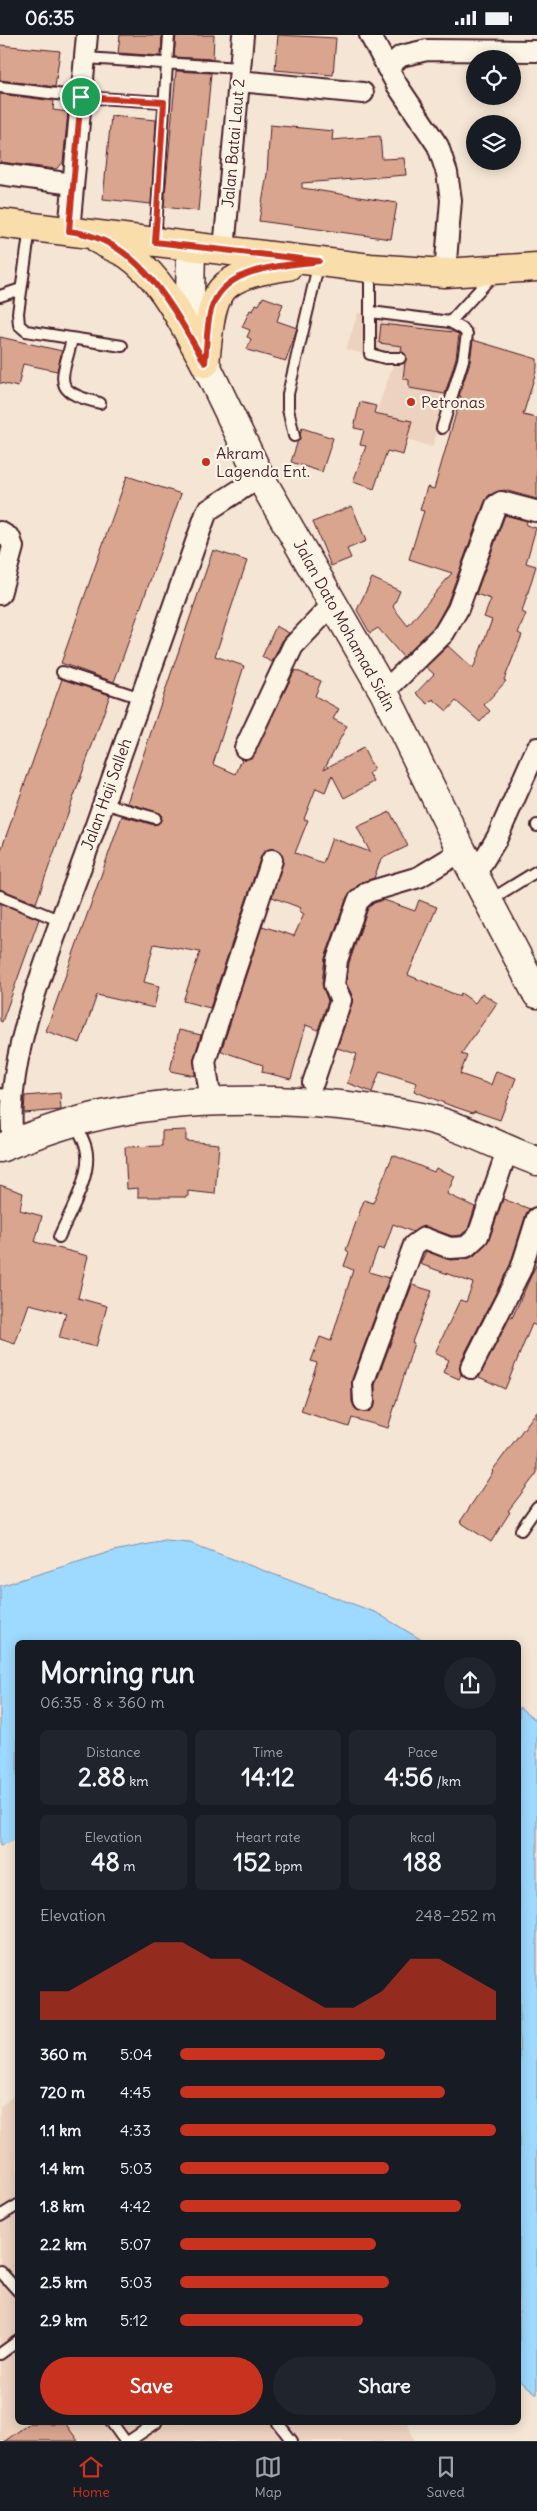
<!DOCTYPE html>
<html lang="en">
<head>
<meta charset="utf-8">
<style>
  body { margin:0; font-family:Delius,sans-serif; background:#20242c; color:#f1f3f6; height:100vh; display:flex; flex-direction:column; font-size:19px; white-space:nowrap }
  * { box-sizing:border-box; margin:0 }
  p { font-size:16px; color:#9ea1a6 }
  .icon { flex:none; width:28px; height:28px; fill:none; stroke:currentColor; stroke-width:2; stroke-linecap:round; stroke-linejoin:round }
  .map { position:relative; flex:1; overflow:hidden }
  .drawer { position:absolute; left:15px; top:1605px; width:506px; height:785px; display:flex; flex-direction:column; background:#171b24; border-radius:8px; box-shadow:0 2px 12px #0003 }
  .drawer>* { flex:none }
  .tools { position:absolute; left:466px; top:15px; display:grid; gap:10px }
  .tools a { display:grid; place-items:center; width:55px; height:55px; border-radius:50%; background:#171b24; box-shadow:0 2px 12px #0003; font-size:25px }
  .pin { position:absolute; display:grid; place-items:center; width:42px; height:42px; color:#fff; margin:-21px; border:2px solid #fff; border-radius:50%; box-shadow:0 1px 5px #0007 }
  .round { display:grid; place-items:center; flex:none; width:52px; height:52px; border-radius:26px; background:#20242c }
  .summary { display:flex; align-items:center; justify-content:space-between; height:85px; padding:0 25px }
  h1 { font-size:28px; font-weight:700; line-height:38px }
  .metrics { display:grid; grid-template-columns:repeat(3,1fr); gap:8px; height:85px; padding:5px 25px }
  .metrics div { display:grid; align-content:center; border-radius:8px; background:#20242c; text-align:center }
  .metrics b { font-size:25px; font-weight:700 }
  .metrics small { font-size:14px; font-weight:400 }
  .metrics p { font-size:14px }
  .chart { height:140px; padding:10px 25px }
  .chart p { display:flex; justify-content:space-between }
  .chart svg { width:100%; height:90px; margin-top:5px; fill:#c8321e; opacity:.7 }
  .action { display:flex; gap:10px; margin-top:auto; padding:10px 25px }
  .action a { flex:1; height:58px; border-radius:30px; background:#c8321e; color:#fff; font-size:20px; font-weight:700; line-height:58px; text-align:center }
  .action a+a { background:#20242c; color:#f1f3f6 }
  ul { padding:0 25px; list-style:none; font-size:16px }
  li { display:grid; grid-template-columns:80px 60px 1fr; align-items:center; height:38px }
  li i { height:12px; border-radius:6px; background:#c8321e }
  .status { display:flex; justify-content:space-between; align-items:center; height:35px; padding:0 25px; background:#171b24; direction:ltr }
  .status svg { height:14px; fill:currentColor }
  .tab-bar { display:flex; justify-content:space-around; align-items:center; height:70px; border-top:1px solid #363941; background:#171b24; font-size:14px; color:#9ea1a6 }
  .tab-bar a { display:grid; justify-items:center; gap:2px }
  .tab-bar .selected { color:#c8321e }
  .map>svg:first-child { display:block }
  .built { fill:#edd2bf }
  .water { fill:#9ed9ff; stroke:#7c8faa }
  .building { fill:#d9a58e; stroke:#4a1f2b }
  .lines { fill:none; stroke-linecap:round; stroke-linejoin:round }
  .lane-casing { stroke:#4a1f2b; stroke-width:14 }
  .street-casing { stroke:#4a1f2b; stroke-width:24 }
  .secondary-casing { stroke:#4a1f2b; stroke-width:31 }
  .primary-casing { stroke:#4a1f2b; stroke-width:31 }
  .lane { stroke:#fcf5e5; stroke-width:10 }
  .street { stroke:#fcf5e5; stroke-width:20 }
  .secondary { stroke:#fcf5e5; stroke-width:28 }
  .primary { stroke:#f9deab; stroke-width:28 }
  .route-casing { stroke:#fff; stroke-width:10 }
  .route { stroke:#c8321e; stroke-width:6 }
  .poi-dot { fill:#c8321e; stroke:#fcf5e5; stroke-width:2 }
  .labels { text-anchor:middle; stroke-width:4.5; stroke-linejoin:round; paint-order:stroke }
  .street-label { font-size:16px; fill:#4a1f2b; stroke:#fcf5e5 }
  .poi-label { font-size:16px; fill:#4a1f2b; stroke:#fcf5e5; text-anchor:start }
</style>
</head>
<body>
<div class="status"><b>06:35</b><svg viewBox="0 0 49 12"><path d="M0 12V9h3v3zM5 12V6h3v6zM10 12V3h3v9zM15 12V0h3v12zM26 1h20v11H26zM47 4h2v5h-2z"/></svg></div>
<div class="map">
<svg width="537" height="2406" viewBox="0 0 537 2406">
  <rect width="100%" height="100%" fill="#f5e5d4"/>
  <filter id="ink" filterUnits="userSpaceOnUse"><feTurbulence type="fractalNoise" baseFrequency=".02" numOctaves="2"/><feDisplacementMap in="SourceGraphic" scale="10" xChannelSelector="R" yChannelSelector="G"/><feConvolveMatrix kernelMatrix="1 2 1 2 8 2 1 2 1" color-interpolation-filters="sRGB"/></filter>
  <g filter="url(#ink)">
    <path class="built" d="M358,278L475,293L432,412L371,392L394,328L346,314Z
      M17,2058L18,2388H407L415,2406H0V2072Z"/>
    <path class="water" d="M165,1506L190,1508L377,1578L425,1607L18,1608L17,1804L0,1811V1551L113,1516Z
      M519,1672L537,1686V2359L519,2345Z"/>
    <path class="building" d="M120,0H162L161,21L118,18Z
      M176,0H214L213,24L174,22Z
      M278,0L336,3L333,40L275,35Z
      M0,10L60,16L55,52L0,45Z
      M176,36L211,38L198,176L164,172Z
      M0,59L54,66L53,75L68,77L63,128L56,134L0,127Z
      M111,81L156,85L151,169L103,164Z
      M270,90L333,96L332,105L380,101L382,124L404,123L406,140L302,148V153L397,168L391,204L259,186L267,139Z
      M263,262L283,269L277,286L297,293L286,326L247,315L251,304L247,302L250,295L242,292L250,275L253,276L256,269L259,270Z
      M381,289L454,297L459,299L456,323L445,359L409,353V345L403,343L406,320L401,316L402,311L379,308Z
      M0,302L62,316L57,336L23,329L18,352L0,348Z
      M473,305L537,324V333L523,380L537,383V464L504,455L489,460L485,466L447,569L435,591L403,622L378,593L370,598L357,575L372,543L400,556L393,572L408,591L452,538L409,524L424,476L420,475L427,452L434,454L461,361H459L470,327Z
      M360,367L376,371L374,378L412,386L403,420L387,416L374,454L353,447L366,411L360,410L364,395L354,393Z
      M302,393L333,403L322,437L291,427Z
      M127,441L181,459L114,647L61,628Z
      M352,471L366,506L347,514L351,523L331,531L313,487Z
      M505,480L527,486L526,490L536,493L526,528L536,531L522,577L526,579L518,598L522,600L504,645L506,646L484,670L490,676L480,687L456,666L447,676L433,664L428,669L416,658L434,639L426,632L448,611L473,634L492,585L484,582L491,564L476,559Z
      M213,515L247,526L215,621L244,631L213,729L236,739L242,724L252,722L295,635L321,646L315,661L339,674L333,684L347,691L324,734L363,713L374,735L369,738L374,747L344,763L332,740L325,757L316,753L304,784L308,785L295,818L323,828L332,803L370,817L357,792L390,777L408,811L381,824L374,843L360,848L347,862L325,923L322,949L328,966L318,995L306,990L291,1044L262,1037L263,1030L221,1016L262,891L294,901L304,879L299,876L301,873L272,862L283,828L281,818L275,814L265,816L261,821L210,973L183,966L200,917L154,909L144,947L159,951L154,973L97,960L80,1008L46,996L122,781L154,790L161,785L162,781L157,777L127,768Z
      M276,591L289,598L282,606L272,627L262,622Z
      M62,644L110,660L36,868L0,854V818Z
      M384,865L415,876L419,865L437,872L408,940L459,961L461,958L475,968L482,958L497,968L461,1019L467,1021L460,1039L491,1050L496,1036L516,1043L500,1085L474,1076L473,1078L449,1070L414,1056L417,1048L380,1036L372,1057L347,1048L357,1019L337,1013L352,968V960L346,948L349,928L368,873L374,868Z
      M0,868L39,884L2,987L0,986Z
      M179,995L201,1000L194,1023L195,1041L170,1036Z
      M60,1058L61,1075L24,1078L25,1061Z
      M186,1095V1106L219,1109L215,1159L188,1156V1162H138V1153L127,1154L125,1112L162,1111V1096Z
      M393,1120L434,1137L436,1133L455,1141L447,1159L475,1172L468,1194L461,1200L452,1201L423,1191L413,1197L393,1189L384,1215L378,1213L369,1237L389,1243L352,1344V1367L358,1376H370L375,1371V1350L412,1250L432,1256L412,1307L414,1308L388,1393L352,1383L349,1392L301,1376L317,1328L311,1326L320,1302L331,1306L353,1235L344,1231L349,1217L346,1215L364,1165L373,1168Z
      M0,1150L23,1158L20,1175L42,1181L35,1207L88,1221L78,1263L107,1271L96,1312L59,1303L66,1278L29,1269L15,1309L0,1304Z
      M503,1164L530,1174L526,1179L510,1230L460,1328L461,1340L459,1344L443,1337L449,1325L435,1318L460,1265L466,1267L473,1248L420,1229L426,1216L450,1225L467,1224L474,1221L489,1205Z
      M537,1228V1291L532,1289L505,1354L479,1342L510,1282L512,1283Z
      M537,1376V1438L508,1476L510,1477L491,1507L460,1487L493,1437L492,1436Z
      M30,2388H65L78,2406H5Z"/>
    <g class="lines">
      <g class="lane-casing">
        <path id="lane" d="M85,23L240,33
          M0,52L81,62L164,67
          M30,193L18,278L19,290L26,296L122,311
          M155,206L169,0
          M370,233V319L385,323H400
          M0,261L21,254
          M371,277L450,287L493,240
          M72,304C62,346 50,356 100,368
          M442,393L463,325L467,299L463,294L450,287
          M294,401L288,374V359L319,227
          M62,637L141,663
          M103,768L155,783
          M537,790V791
          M0,861L61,886
          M490,865L537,836
          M0,1059L12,1063
          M59,1202C69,1179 93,1139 86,1113C84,1105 79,1096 75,1088
          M521,1495L537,1472
          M0,2181L18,2170
          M0,2236L18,2256
          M0,2319L18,2306
          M112,2388L125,2406
          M278,2388L292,2406
          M129,2406L156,2388"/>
      </g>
      <g class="street-casing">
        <path id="street" d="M370,0L397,50L438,111L447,138L451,165L445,238
          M387,33L401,21L427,15L537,16
          M239,46L363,58
          M0,139L73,149
          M69,196L87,0
          M224,215L243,0
          M0,497L10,503L13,512L0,559
          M384,657L444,598L458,574L496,470L501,467L535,476
          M245,713L293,611L334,568
          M476,838L497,803L537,713
          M313,1048L341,965L334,950L337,925L358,866L368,857L419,842L462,816
          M211,1067L205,1026L272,825
          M13,1108C2,1019 56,902 86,818C126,704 167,590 207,476L260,442
          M471,1333L521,1234L537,1183
          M364,1366L363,1348L414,1210L424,1203L450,1213L466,1212L478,1201L507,1116"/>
      </g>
      <g class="secondary-casing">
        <path id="secondary" d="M191,211L190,264L205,328L260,442L384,657L462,816L537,959
          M0,1113C28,1102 57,1091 86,1084C185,1058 320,1062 421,1082C461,1090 498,1112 537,1126"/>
      </g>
      <g class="primary-casing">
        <path id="primary" d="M0,188L370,233L445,238L537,232
          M99,205C108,210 118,214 127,219C164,244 184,291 205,328
          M205,328C213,257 210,242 288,231"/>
      </g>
      <use href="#lane" class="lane"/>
      <use href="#street" class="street"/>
      <use href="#secondary" class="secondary"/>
      <use href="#primary" class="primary"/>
    </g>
  </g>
  <g class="lines" filter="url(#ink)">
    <g class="route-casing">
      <path id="route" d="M81,62L164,67L155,207L319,226C282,232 224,230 211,275C206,291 207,311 205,328C173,273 140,204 69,196Z"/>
    </g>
    <use href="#route" class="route"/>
  </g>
  <g class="poi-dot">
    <circle cx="411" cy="367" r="5"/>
    <circle cx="206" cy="427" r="5"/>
  </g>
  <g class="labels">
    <g class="street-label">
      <text transform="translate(233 108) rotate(-85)" y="6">Jalan Batai Laut 2</text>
      <text transform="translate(345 590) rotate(61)" y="6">Jalan Dato Mohamad Sidin</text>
      <text transform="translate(106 759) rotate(-70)" y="6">Jalan Haji Salleh</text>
    </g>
    <g class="poi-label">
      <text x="421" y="373">Petronas</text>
      <text x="216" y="424">Akram<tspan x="216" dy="18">Lagenda Ent.</tspan></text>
    </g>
  </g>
</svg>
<div class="tools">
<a><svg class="icon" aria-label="locate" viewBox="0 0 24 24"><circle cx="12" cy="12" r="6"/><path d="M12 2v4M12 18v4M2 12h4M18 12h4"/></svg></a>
<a><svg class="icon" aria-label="layers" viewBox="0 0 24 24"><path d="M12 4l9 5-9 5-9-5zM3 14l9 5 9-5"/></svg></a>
</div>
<div class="pin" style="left:81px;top:62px;background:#1e9e55"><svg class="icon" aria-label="arrive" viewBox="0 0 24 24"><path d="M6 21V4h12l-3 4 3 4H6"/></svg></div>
<section class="drawer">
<div class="summary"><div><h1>Morning run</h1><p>06:35 · 8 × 360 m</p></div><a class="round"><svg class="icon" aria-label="share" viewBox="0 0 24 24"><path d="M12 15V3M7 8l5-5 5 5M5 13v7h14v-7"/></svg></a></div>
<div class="metrics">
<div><p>Distance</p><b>2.88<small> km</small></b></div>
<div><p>Time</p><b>14:12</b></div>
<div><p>Pace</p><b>4:56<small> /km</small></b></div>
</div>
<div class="metrics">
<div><p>Elevation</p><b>48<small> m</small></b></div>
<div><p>Heart rate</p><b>152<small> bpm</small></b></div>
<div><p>kcal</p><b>188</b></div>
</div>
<div class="chart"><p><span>Elevation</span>248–252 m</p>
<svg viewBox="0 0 160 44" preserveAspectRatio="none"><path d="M0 44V30L10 30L20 22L30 14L40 6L50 6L60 14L70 14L80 22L90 30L100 38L110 38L120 30L130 14L140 14L150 22L160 30V44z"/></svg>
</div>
<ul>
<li><b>360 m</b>5:04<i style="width:65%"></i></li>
<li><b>720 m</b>4:45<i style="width:84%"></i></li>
<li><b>1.1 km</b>4:33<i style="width:100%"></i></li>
<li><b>1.4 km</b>5:03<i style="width:66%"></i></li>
<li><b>1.8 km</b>4:42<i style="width:89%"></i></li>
<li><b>2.2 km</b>5:07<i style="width:62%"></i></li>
<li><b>2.5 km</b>5:03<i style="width:66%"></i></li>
<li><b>2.9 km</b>5:12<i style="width:58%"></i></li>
</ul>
<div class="action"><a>Save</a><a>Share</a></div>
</section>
</div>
<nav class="tab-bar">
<a class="selected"><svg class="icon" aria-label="home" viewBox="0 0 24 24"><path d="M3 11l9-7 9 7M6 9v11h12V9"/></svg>Home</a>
<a><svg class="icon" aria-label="map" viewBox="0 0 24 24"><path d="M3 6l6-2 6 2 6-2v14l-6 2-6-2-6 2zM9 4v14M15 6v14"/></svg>Map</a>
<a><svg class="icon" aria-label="saved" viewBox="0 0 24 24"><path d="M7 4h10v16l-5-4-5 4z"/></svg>Saved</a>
</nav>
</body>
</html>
